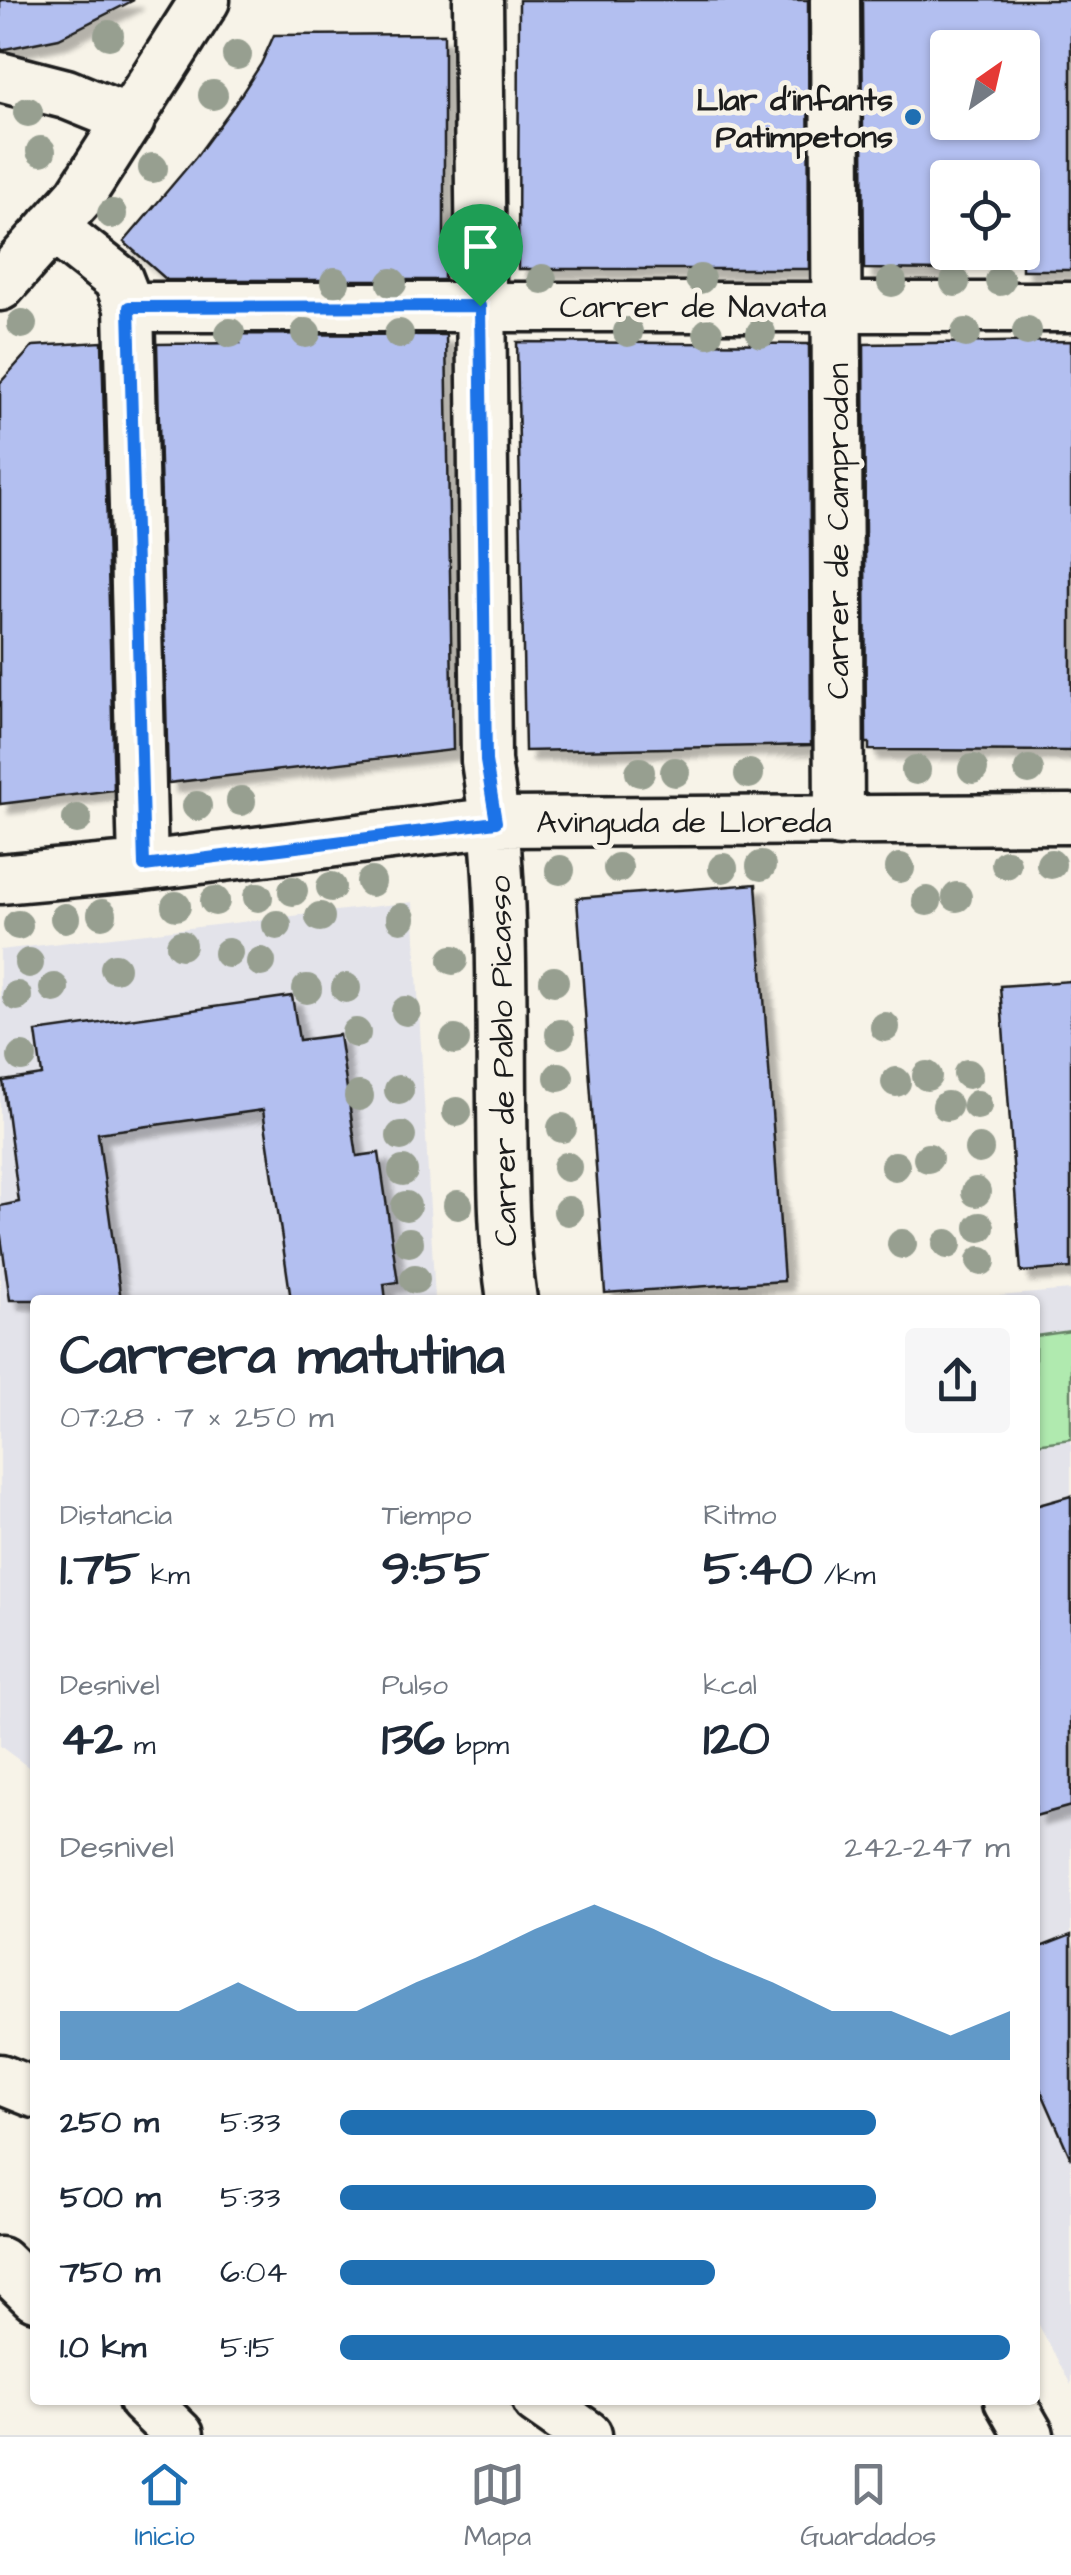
<!DOCTYPE html>
<html lang="es">
<head>
<meta charset="utf-8">
<style>
  body { margin:0; font-family:"Architects Daughter",sans-serif; background:#f6f6f7; color:#1f2937; height:100vh; display:flex; flex-direction:column; font-size:38px; white-space:nowrap }
  * { box-sizing:border-box; margin:0 }
  p { font-size:32px; color:#747a83 }
  .icon { flex:none; width:55px; height:55px; fill:none; stroke:currentColor; stroke-width:2; stroke-linecap:round; stroke-linejoin:round }
  .map { position:relative; flex:1; overflow:hidden }
  .details { position:absolute; left:30px; top:1295px; width:1010px; height:1110px; display:flex; flex-direction:column; background:#fff; border-radius:10px; box-shadow:0 2px 8px #0004 }
  .details>* { flex:none }
  .needle { width:65px; rotate:34deg }
  .controls { position:absolute; left:930px; top:30px; display:grid; gap:20px }
  .controls a { display:grid; place-items:center; width:110px; height:110px; border-radius:10px; background:#fff; box-shadow:0 2px 8px #0004; font-size:50px }
  .pin { position:absolute; display:grid; place-items:center; width:85px; height:85px; color:#fff; margin:-102px -42px; border-radius:50% 50% 50% 0; rotate:-45deg; box-shadow:0 0 10px #0007 }
  .pin .icon { rotate:45deg }
  .round { display:grid; place-items:center; flex:none; width:105px; height:105px; border-radius:10px; background:#f6f6f7 }
  .head { display:flex; align-items:center; justify-content:space-between; height:170px; padding:0 30px }
  h1 { font-size:55px; font-weight:800; line-height:75px }
  .stats { display:grid; grid-template-columns:repeat(3,1fr); gap:15px; height:170px; padding:10px 30px }
  .stats div { display:grid; align-content:center }
  .stats b { font-size:50px; font-weight:800 }
  .stats small { font-size:28px; font-weight:400 }
  .stats p { font-size:28px }
  .chart { height:280px; padding:20px 30px }
  .chart p { display:flex; justify-content:space-between }
  .chart svg { width:100%; height:180px; margin-top:10px; fill:#1f6fb2; opacity:.7 }
  ul { padding:0 30px; list-style:none; font-size:32px }
  li { display:grid; grid-template-columns:160px 120px 1fr; align-items:center; height:75px }
  li i { height:25px; border-radius:12px; background:#1f6fb2 }
  .tabs { display:flex; justify-content:space-around; align-items:center; height:140px; border-top:2px solid #e0e1e3; background:#fff; font-size:28px; color:#747a83 }
  .tabs a { display:grid; justify-items:center; gap:5px }
  .tabs .selected { color:#1f6fb2 }
  .map>svg:first-child { display:block }
  .built { fill:#e3e3ea }
  .green { fill:#b0eaaf; stroke:#668366; stroke-width:2.5 }
  .building { fill:#b3bff0; stroke:#1c1c1c; stroke-width:2.5; fill-rule:evenodd; filter:url(#shadow) }
  .lines { fill:none; stroke-linecap:round; stroke-linejoin:round }
  .minor-casing { stroke:#1c1c1c; stroke-width:55 }
  .minor { stroke:#f7f3e8; stroke-width:48 }
  .tree { fill:#979f90 }
  .route-casing { stroke:#fff; stroke-width:20 }
  .route { stroke:#1a73e8; stroke-width:12 }
  .poi-dot { fill:#1f6fb2; stroke:#f7f3e8; stroke-width:4 }
  .labels { text-anchor:middle; stroke-width:10; stroke-linejoin:round; paint-order:stroke }
  .poi-label { font-size:32px; font-weight:bold; fill:#1c1c1c; stroke:#f7f3e8; text-anchor:end }
  .street-label { font-size:32px; fill:#1c1c1c; stroke:#f7f3e8 }
</style>
</head>
<body>
<div class="map">
<svg width="1071" height="2435" viewBox="0 0 1071 2435">
  <defs>
    <filter id="shadow"><feDropShadow dx="9" dy="9" stdDeviation="2.5" flood-color="#0004"/></filter>
  </defs>
  <rect width="100%" height="100%" fill="#f7f3e8"/>
  <filter id="ink" filterUnits="userSpaceOnUse"><feTurbulence type="fractalNoise" baseFrequency=".01" numOctaves="2"/><feDisplacementMap in="SourceGraphic" scale="20" xChannelSelector="R" yChannelSelector="G"/><feConvolveMatrix kernelMatrix="1 2 1 2 8 2 1 2 1" color-interpolation-filters="sRGB"/></filter>
  <g filter="url(#ink)">
    <path class="built" d="M413,902L435,1300H35V1772L0,1746V950Z
      M1071,1290V2385L1035,2318V1300H950Z"/>
    <path class="green" d="M1071,1331V1439L1035,1444V1336Z"/>
    <path class="building" d="M0,0H134L59,38L0,50Z
      M519,0H808L809,269H518Z
      M862,0H1071V270H1022V178H948V270L864,269ZM948,48H1022V122H948Z
      M444,34V280H167L124,242L196,157L235,104L261,64L274,35Z
      M229,334L446,335L453,750L168,783L157,344L239,343Z
      M1071,341V751L869,750V743H866L864,344Z
      M102,342L114,790L0,804V383L33,346Z
      M517,342L809,344L811,745L525,751Z
      M756,884L784,1281L605,1293L577,898Z
      M1071,981V1268L1021,1272L1000,986Z
      M292,996L299,1040L339,1035L357,1156L379,1153L398,1282L384,1284L386,1300H291L263,1110L98,1133L121,1300H10L0,1230V1206L19,1202L3,1081L42,1075L36,1032Z
      M1071,1496V1806L1035,1816V1506Z
      M1071,1935V2159L1035,2077V1949Z"/>
    <g class="lines">
      <g class="minor-casing">
        <path id="minor" d="M478,0L486,761C504,874 501,988 502,1103C503,1169 502,1234 512,1300
          M835,0L839,822
          M0,77L66,94L130,120
          M52,227L118,279L129,307H1071
          M0,286L80,196L205,0
          M129,307L143,866
          M0,879L143,866L496,822L1071,819
          M0,2079L35,2093
          M0,2262L35,2296
          M143,2400L179,2435
          M537,2400L587,2435
          M1009,2400L1029,2435"/>
      </g>
      <use href="#minor" class="minor"/>
    </g>
    <g class="tree">
      <circle cx="109" cy="35" r="15"/>
      <circle cx="237" cy="55" r="15"/>
      <circle cx="213" cy="95" r="15"/>
      <circle cx="28" cy="112" r="15"/>
      <circle cx="41" cy="151" r="15"/>
      <circle cx="153" cy="168" r="15"/>
      <circle cx="112" cy="214" r="15"/>
      <circle cx="542" cy="279" r="15"/>
      <circle cx="700" cy="279" r="15"/>
      <circle cx="1000" cy="281" r="15"/>
      <circle cx="335" cy="282" r="15"/>
      <circle cx="892" cy="282" r="15"/>
      <circle cx="955" cy="282" r="15"/>
      <circle cx="392" cy="283" r="15"/>
      <circle cx="22" cy="324" r="15"/>
      <circle cx="1027" cy="331" r="15"/>
      <circle cx="628" cy="332" r="15"/>
      <circle cx="230" cy="333" r="15"/>
      <circle cx="306" cy="333" r="15"/>
      <circle cx="708" cy="333" r="15"/>
      <circle cx="761" cy="333" r="15"/>
      <circle cx="966" cy="333" r="15"/>
      <circle cx="399" cy="334" r="15"/>
      <circle cx="973" cy="769" r="15"/>
      <circle cx="916" cy="770" r="15"/>
      <circle cx="1029" cy="770" r="15"/>
      <circle cx="640" cy="772" r="15"/>
      <circle cx="675" cy="772" r="15"/>
      <circle cx="749" cy="774" r="15"/>
      <circle cx="241" cy="801" r="15"/>
      <circle cx="197" cy="806" r="15"/>
      <circle cx="77" cy="819" r="15"/>
      <circle cx="1006" cy="864" r="15"/>
      <circle cx="1051" cy="864" r="15"/>
      <circle cx="761" cy="866" r="15"/>
      <circle cx="618" cy="868" r="15"/>
      <circle cx="723" cy="868" r="15"/>
      <circle cx="900" cy="868" r="15"/>
      <circle cx="560" cy="870" r="15"/>
      <circle cx="371" cy="882" r="15"/>
      <circle cx="331" cy="887" r="15"/>
      <circle cx="293" cy="891" r="15"/>
      <circle cx="258" cy="897" r="15"/>
      <circle cx="957" cy="897" r="15"/>
      <circle cx="215" cy="901" r="15"/>
      <circle cx="927" cy="901" r="15"/>
      <circle cx="176" cy="906" r="15"/>
      <circle cx="102" cy="914" r="15"/>
      <circle cx="320" cy="917" r="15"/>
      <circle cx="65" cy="918" r="15"/>
      <circle cx="401" cy="918" r="15"/>
      <circle cx="18" cy="925" r="15"/>
      <circle cx="277" cy="925" r="15"/>
      <circle cx="181" cy="945" r="15"/>
      <circle cx="228" cy="953" r="15"/>
      <circle cx="453" cy="960" r="15"/>
      <circle cx="261" cy="962" r="15"/>
      <circle cx="29" cy="963" r="15"/>
      <circle cx="115" cy="968" r="15"/>
      <circle cx="554" cy="981" r="15"/>
      <circle cx="54" cy="988" r="15"/>
      <circle cx="346" cy="988" r="15"/>
      <circle cx="307" cy="989" r="15"/>
      <circle cx="17" cy="996" r="15"/>
      <circle cx="406" cy="1011" r="15"/>
      <circle cx="885" cy="1027" r="15"/>
      <circle cx="356" cy="1033" r="15"/>
      <circle cx="560" cy="1034" r="15"/>
      <circle cx="455" cy="1040" r="15"/>
      <circle cx="22" cy="1057" r="15"/>
      <circle cx="968" cy="1074" r="15"/>
      <circle cx="927" cy="1076" r="15"/>
      <circle cx="559" cy="1077" r="15"/>
      <circle cx="896" cy="1082" r="15"/>
      <circle cx="399" cy="1090" r="15"/>
      <circle cx="359" cy="1096" r="15"/>
      <circle cx="977" cy="1105" r="15"/>
      <circle cx="947" cy="1106" r="15"/>
      <circle cx="457" cy="1112" r="15"/>
      <circle cx="562" cy="1128" r="15"/>
      <circle cx="401" cy="1136" r="15"/>
      <circle cx="979" cy="1149" r="15"/>
      <circle cx="928" cy="1158" r="15"/>
      <circle cx="895" cy="1166" r="15"/>
      <circle cx="567" cy="1167" r="15"/>
      <circle cx="403" cy="1171" r="15"/>
      <circle cx="976" cy="1192" r="15"/>
      <circle cx="458" cy="1205" r="15"/>
      <circle cx="406" cy="1206" r="15"/>
      <circle cx="568" cy="1211" r="15"/>
      <circle cx="980" cy="1227" r="15"/>
      <circle cx="409" cy="1242" r="15"/>
      <circle cx="902" cy="1244" r="15"/>
      <circle cx="947" cy="1244" r="15"/>
      <circle cx="981" cy="1261" r="15"/>
      <circle cx="415" cy="1279" r="15"/>
    </g>
  </g>
  <g class="lines" filter="url(#ink)">
    <g class="route-casing">
      <path id="route" d="M480,306L486,761L496,822L144,866L129,307Z"/>
    </g>
    <use href="#route" class="route"/>
  </g>
  <circle class="poi-dot" cx="913" cy="117" r="10"/>
  <g class="labels">
    <g class="poi-label">
      <text x="893" y="110">Llar d'infants<tspan x="893" dy="37">Patimpetons</tspan></text>
    </g>
    <g class="street-label">
      <text x="693" y="317">Carrer de Navata</text>
      <text transform="translate(837 531) rotate(-90)" y="11">Carrer de Camprodon</text>
      <text x="684" y="832">Avinguda de Lloreda</text>
      <text transform="translate(502 1061) rotate(-91)" y="11">Carrer de Pablo Picasso</text>
    </g>
  </g>
</svg>
<div class="controls">
<a><svg class="needle" viewBox="-14 -14 28 28"><path d="M0-13l5 13h-10z" fill="#e53935"/><path d="M0 13l5-13h-10z" fill="#747a83"/></svg></a>
<a><svg class="icon" aria-label="locate" viewBox="0 0 24 24"><circle cx="12" cy="12" r="6"/><path d="M12 2v4M12 18v4M2 12h4M18 12h4"/></svg></a>
</div>
<div class="pin" style="left:480px;top:306px;background:#1e9e55"><svg class="icon" aria-label="arrive" viewBox="0 0 24 24"><path d="M6 21V4h12l-3 4 3 4H6"/></svg></div>
<section class="details">
<div class="head"><div><h1>Carrera matutina</h1><p>07:28 · 7 × 250 m</p></div><a class="round"><svg class="icon" aria-label="share" viewBox="0 0 24 24"><path d="M12 15V3M7 8l5-5 5 5M5 13v7h14v-7"/></svg></a></div>
<div class="stats">
<div><p>Distancia</p><b>1.75<small> km</small></b></div>
<div><p>Tiempo</p><b>9:55</b></div>
<div><p>Ritmo</p><b>5:40<small> /km</small></b></div>
</div>
<div class="stats">
<div><p>Desnivel</p><b>42<small> m</small></b></div>
<div><p>Pulso</p><b>136<small> bpm</small></b></div>
<div><p>kcal</p><b>120</b></div>
</div>
<div class="chart"><p><span>Desnivel</span>242–247 m</p>
<svg viewBox="0 0 160 44" preserveAspectRatio="none"><path d="M0 44V32L10 32L20 32L30 25L40 32L50 32L60 25L70 19L80 12L90 6L100 12L110 19L120 25L130 32L140 32L150 38L160 32V44z"/></svg>
</div>
<ul>
<li><b>250 m</b>5:33<i style="width:80%"></i></li>
<li><b>500 m</b>5:33<i style="width:80%"></i></li>
<li><b>750 m</b>6:04<i style="width:56%"></i></li>
<li><b>1.0 km</b>5:15<i style="width:100%"></i></li>
</ul>
</section>
</div>
<nav class="tabs">
<a class="selected"><svg class="icon" aria-label="home" viewBox="0 0 24 24"><path d="M3 11l9-7 9 7M6 9v11h12V9"/></svg>Inicio</a>
<a><svg class="icon" aria-label="map" viewBox="0 0 24 24"><path d="M3 6l6-2 6 2 6-2v14l-6 2-6-2-6 2zM9 4v14M15 6v14"/></svg>Mapa</a>
<a><svg class="icon" aria-label="saved" viewBox="0 0 24 24"><path d="M7 4h10v16l-5-4-5 4z"/></svg>Guardados</a>
</nav>
</body>
</html>
